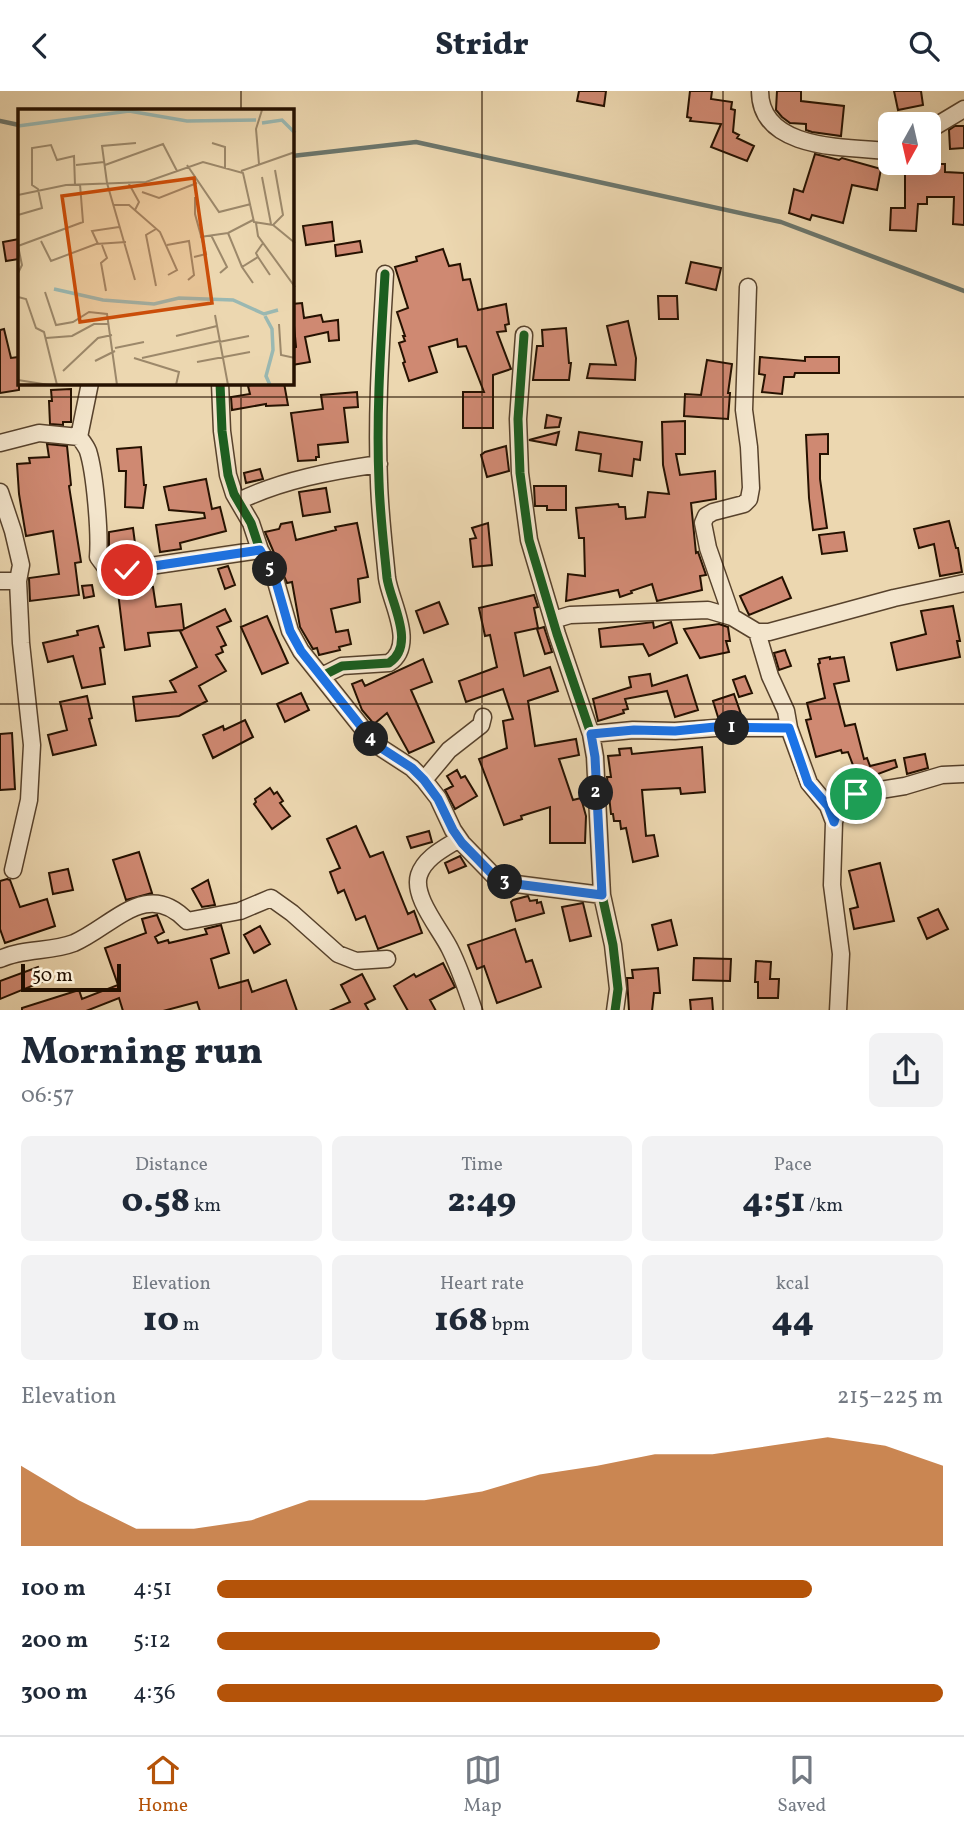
<!DOCTYPE html>
<html lang="en">
<head>
<meta charset="utf-8">
<style>
  body { margin:0; font-family:Vollkorn,serif; background:#f2f2f3; color:#1f2937; height:100vh; display:flex; flex-direction:column; font-size:26px; white-space:nowrap }
  * { box-sizing:border-box; margin:0 }
  p { font-size:23px; color:#747a83 }
  .icon { flex:none; width:38px; height:38px; fill:none; stroke:currentColor; stroke-width:2; stroke-linecap:round; stroke-linejoin:round }
  .map { position:relative; height:919px; overflow:hidden }
  .drawer { display:flex; flex-direction:column; background:#fff; flex:1 }
  .drawer>* { flex:none }
  .needle { width:46px; rotate:188deg }
  .controls { position:absolute; left:878px; top:21px; display:grid; gap:14px }
  .controls a { display:grid; place-items:center; width:63px; height:63px; border-radius:10px; background:#fff; box-shadow:0 7px 28px #0002; font-size:35px }
  .scale { position:absolute; left:21px; bottom:18px; width:100px; box-sizing:border-box; padding-left:7px; border:4px solid #251100; border-top:0; font-size:19px; line-height:24px; white-space:nowrap; color:#251100; -webkit-text-stroke:5px #f3e5cc; paint-order:stroke }
  .pin { position:absolute; display:grid; place-items:center; width:60px; height:60px; color:#fff; margin:-30px; border:4px solid #fff; border-radius:50%; box-shadow:0 2px 7px #0007 }
  .km { position:absolute; width:35px; height:35px; margin:-18px; border-radius:50%; background:#222; color:#fff; font-size:19px; line-height:35px; text-align:center }
  .round { display:grid; place-items:center; flex:none; width:74px; height:74px; border-radius:10px; background:#f2f2f3 }
  .overview { display:flex; align-items:center; justify-content:space-between; height:119px; padding:0 21px }
  h1 { font-size:38px; font-weight:800; line-height:52px }
  .metrics { display:grid; grid-template-columns:repeat(3,1fr); gap:10px; height:119px; padding:7px 21px }
  .metrics div { display:grid; align-content:center; border-radius:10px; background:#f2f2f3; text-align:center }
  .metrics b { font-size:35px; font-weight:800 }
  .metrics small { font-size:19px; font-weight:400 }
  .metrics p { font-size:19px }
  .chart { height:196px; padding:14px 21px }
  .chart p { display:flex; justify-content:space-between }
  .chart svg { width:100%; height:126px; margin-top:7px; fill:#b45309; opacity:.7 }
  ul { padding:0 21px; list-style:none; font-size:23px }
  li { display:grid; grid-template-columns:112px 84px 1fr; align-items:center; height:52px }
  li i { height:18px; border-radius:9px; background:#b45309 }
  header { display:flex; justify-content:space-between; align-items:center; height:91px; padding:0 21px; background:#fff; font-size:32px; font-weight:800 }
  .dock { display:flex; justify-content:space-around; align-items:center; height:98px; border-top:2px solid #e0e1e3; background:#fff; font-size:19px; color:#747a83 }
  .dock a { display:grid; justify-items:center; gap:4px }
  .dock .on { color:#b45309 }
  .map>svg:first-child { display:block }
  .lines { fill:none; stroke-linecap:round; stroke-linejoin:round }
  .stream { stroke:#6b756b; stroke-width:4.5 }
  .building { fill:#cf8972; stroke:#251100; stroke-width:2 }
  .street-casing { stroke:#57422c; stroke-width:19 }
  .street { stroke:#f3e5cc; stroke-width:16 }
  .cycleway-casing { stroke:#f3e5cc; stroke-width:13 }
  .cycleway { stroke:#1b5e20; stroke-width:9 }
  .route-casing { stroke:#fff; stroke-width:14 }
  .route { stroke:#1a73e8; stroke-width:9 }
  .grid { fill:none; stroke:#251100; stroke-width:2; stroke-opacity:0.55 }
  .inset-river { fill:none; stroke:#9ab8b2; stroke-width:3.5 }
  .inset-road { fill:none; stroke:#9c886a; stroke-width:2 }
  .view { fill:#cb4e0a; fill-opacity:0.15; stroke:#cb4e0a; stroke-width:3.5 }
  .inset-edge { fill:none; stroke:#251100; stroke-width:3.5 }
</style>
</head>
<body>
<header><svg class="icon" aria-label="back" viewBox="0 0 24 24"><path d="M15 5l-7 7 7 7"/></svg>Stridr<svg class="icon" aria-label="search" viewBox="0 0 24 24"><circle cx="10" cy="10" r="6"/><path d="M15 15l6 6"/></svg></header>
<div class="map">
<svg width="964" height="920" viewBox="0 0 964 920">
  <rect width="100%" height="100%" fill="#ecd7b0"/>
  <filter id="stains"><feTurbulence type="fractalNoise" baseFrequency=".00286" numOctaves="4"/><feColorMatrix values="0 0 0 0 .2 0 0 0 0 .09 0 0 0 0 .02 0 0 0 .5 -.17"/></filter>
  <radialGradient id="worn" r=".72"><stop offset=".6" stop-color="#630" stop-opacity="0"/><stop offset="1" stop-color="#630" stop-opacity=".3"/></radialGradient>
  <g class="lines">
    <path class="stream" d="M0,30L19,34
      M292,65L416,51L781,131L964,200"/>
  </g>
  <path class="building" d="M579,0H606L604,15L577,10Z
    M690,0H712L711,8L732,11L731,18L735,19L733,41L739,44L737,47L754,55L747,70L711,56L721,33L690,30L691,27L687,26Z
    M777,0H801V10L844,15L841,45L812,41L806,39V33L790,32L782,26L776,19Z
    M894,0H921L923,14L898,19Z
    M955,35H964V57L950,58L949,39Z
    M815,63L839,69L842,67L881,78L877,99L852,94L843,132L812,124L810,129L789,122L794,98L803,101Z
    M931,73H945V81L964,82V134L953,133L954,106H927V113H918L916,140L890,139L891,117H905V77L931,78Z
    M332,131L334,150L306,154L303,135Z
    M19,148V168L6,170L3,151Z
    M360,150L362,161L336,165L335,154Z
    M443,158L449,175L460,173L463,189L470,188L478,219L506,213L509,233L505,234L506,240L497,241L511,278L493,284V337H463V301H484L466,255L458,256L457,248L429,256L437,281L409,290L403,272L405,271L399,252L405,250L403,245H405L397,221L408,217L395,176L417,170L416,166Z
    M691,171L721,177L716,199L686,192Z
    M658,205H677L678,228H659Z
    M302,212L304,227L321,224L323,231L338,229L339,249L329,250L328,241L305,246L310,271L292,274V257L296,256L292,213Z
    M628,230L636,267L635,289L587,287L590,273L616,274L607,235Z
    M566,237L569,272H571L569,289H533L537,255H543L542,239Z
    M4,238L11,267L19,266V299L0,302V239Z
    M760,266L805,270V266H839V282H795L794,286H784L782,303L762,301L765,284L759,283Z
    M707,269L732,273L728,302H730L728,328L684,325L685,303L701,304Z
    M256,292H284L288,314L266,315V313L232,319L231,306L250,303L248,295Z
    M71,298V331H63V334L50,333L49,310H52L51,299Z
    M357,301L358,316L344,317L348,351L318,354L319,366H316V369L298,370L291,322L323,318L321,304Z
    M547,324L561,327L559,336L545,337Z
    M685,330V363H676L680,384L715,380L716,408L691,412L696,462L698,461L706,484L700,485L702,499L657,510L652,493L631,500L632,502L620,506L618,499L566,510L568,483L585,485L584,447H579L576,417L618,413L619,416H625L626,428L645,426L648,401L669,403L663,374L662,331Z
    M559,341L556,354L529,349Z
    M579,341L642,351L640,369L634,368L632,385L599,380L601,363L576,359Z
    M828,343V363H820V388L827,437L813,439L809,407L806,344Z
    M47,353L67,355L71,394L69,395L81,471L75,472L79,504L30,510L29,487L59,483L53,440L26,445L19,403L17,373L30,372L29,367L49,366Z
    M506,355L509,380L487,386L481,364L485,361Z
    M141,356L144,394H146L143,417L125,416L126,380H119L117,358Z
    M260,378L263,388L246,392L244,382Z
    M206,388L212,418L220,416L226,440L180,452L181,458L160,461L156,434L205,427L204,422L169,419L164,396Z
    M534,395H566V419H547V415H535Z
    M326,397L330,421L303,425L299,401Z
    M949,430L956,457H958L962,481L940,485L934,453L919,457L914,438Z
    M292,431L296,449L336,439L335,436L357,432L368,486L358,488L360,511L331,518L336,541L348,539L351,553L339,556L340,559L319,564L317,557L313,558L300,536L292,491L287,492L265,441L279,438L281,433Z
    M488,432L492,474L473,476L470,448L476,447L472,437Z
    M133,437L136,460L109,464V441Z
    M844,441L847,460L822,463L819,444Z
    M228,475L235,494L225,498L218,478Z
    M782,486L791,507L749,524L740,505Z
    M92,494L94,505L84,507L82,495Z
    M153,496L156,516L181,513L184,538L225,518L231,530L217,536L226,554L221,556L223,561L216,564L226,580L199,595L207,610L179,625L136,630L133,606L176,601L170,590L197,576L180,540L183,539L148,542L150,555L125,559L118,501Z
    M534,504L538,516L534,517L538,537L515,542L524,585L550,576L558,600L528,610L535,655L576,648L579,664L559,668L573,709L581,707L586,725L585,752H550V716L521,725L522,728L504,734L479,668L507,657L503,630L513,628L503,598L466,611L459,590L497,576L490,544L485,545L479,517Z
    M439,511L448,533L424,542L416,520Z
    M953,515L960,550H957L960,566L897,579L891,552L926,543L921,520Z
    M267,525L288,572L262,583L241,536Z
    M653,531L654,537L671,531L677,552L649,565L643,553L601,556L599,538Z
    M719,533L728,536L730,550H726L729,561L700,567L684,538Z
    M98,535L104,556L100,557L105,593L82,597L73,565L48,571L43,552L78,544L77,540Z
    M544,536L552,561L545,563L537,538Z
    M785,559L791,575L779,579L774,562Z
    M830,566V568L844,566L849,590L834,593L845,635L855,633L864,668L867,667L870,675L895,669L897,676L859,690L848,661L842,662L841,659L816,666L806,629L811,628L807,612L825,607L818,573L820,572L819,568Z
    M423,568L432,591L411,599L434,651L409,662L387,622L374,633L362,619L352,593L362,589L365,595Z
    M650,583L652,595L687,584L698,619L675,626L667,600L625,608L628,618L623,619L624,622L598,630L593,608L631,596L629,586Z
    M745,585L752,602L739,606L733,589Z
    M301,602L309,619L285,631L277,613Z
    M734,603L742,626H718L713,610Z
    M87,605L92,627L89,628L96,654L53,664L48,644L67,639L60,611Z
    M245,629L253,646L213,667L203,644L223,635L224,639Z
    M12,642L15,698L0,699V643Z
    M702,656L705,701L681,703L680,697L642,699L646,745L654,744L658,765L633,771L626,737L621,738L620,730H614L613,723H611L607,686H611L608,665L620,664L619,658L631,657L632,663Z
    M925,663L928,677L907,683L904,667Z
    M457,679L461,687L465,685L477,705L455,718L445,699L453,695L447,685Z
    M270,697L274,703L277,701L283,710L280,712L290,725L272,738L254,713L256,711L255,708Z
    M356,735L370,766L383,761L408,823L414,820L422,842L378,858L365,825L356,829L344,799L338,802L330,781L340,777L327,748Z
    M429,740L432,751L411,757L407,746Z
    M139,761L152,802L126,809L113,769Z
    M460,765L466,775L449,782L445,772Z
    M880,772L894,830L854,838L850,818L858,816L849,780Z
    M68,778L73,799L53,803L49,782Z
    M7,788L10,789L20,816L47,808L55,835L5,852L0,838V790Z
    M208,789L215,814L202,816L192,798Z
    M528,805L530,810L537,809V812L541,811L544,822L516,830L511,811L513,809Z
    M583,812L591,845L570,850L562,816Z
    M938,818L948,838L927,848L918,827Z
    M157,824L164,841L155,846L158,852L168,849L169,852L207,843L205,838L221,834L229,862L211,868L219,897L248,889L252,901L286,889L297,920H200L197,911L163,920H123L119,907L86,920H22V917L79,899L82,908L118,894L105,857L146,842L142,828Z
    M671,829L677,854L658,859L652,834Z
    M260,835L270,853L254,862L244,844Z
    M515,838L526,871L532,869L541,896L497,912L484,875L477,878L468,854Z
    M694,867L731,868L730,890L693,889Z
    M756,870L771,871L770,888H779L778,907H758V891H755Z
    M443,872L455,896L430,909L436,920H408L394,895L414,883L416,886Z
    M38,876L44,890L0,908V890Z
    M658,877L660,902H654L652,920H629L627,887H633L632,879Z
    M362,883L375,908L365,913L369,920H329L350,911L341,894Z
    M712,907L713,920H691L690,909Z"/>
  <g class="lines">
    <g class="street-casing">
      <path id="street" d="M760,0C760,60 847,56 891,60
        M929,39L964,18
        M524,244L518,328L520,382L529,449L557,543L591,643L595,666L602,804L613,854L618,898L615,920
        M90,292L79,346C82,350 86,355 88,360C95,382 100,442 98,466L109,481L260,459
        M220,292L222,340L228,384L234,403L251,432L260,459L274,484L290,540L301,560L375,653L412,677L424,689L438,707L453,739L462,752L496,787L501,790L516,793L602,804
        M0,352L39,342L79,346
        M0,401L13,440L21,474L18,490L21,552L32,654L29,709L13,779
        M239,410C282,389 331,380 379,373
        M0,490H18
        M732,526L708,457L703,432L706,425L713,421L744,413L749,408L751,397L749,356L744,319L748,196
        M553,529L570,524L708,519L732,526L757,541H769L894,507L964,492
        M322,585L342,575L389,572C417,554 390,510 387,487C384,456 380,423 379,391C376,322 381,252 385,183
        M789,637L809,692L828,715L834,731
        M591,643L633,639L675,640L715,637H789L786,620L770,585L757,541
        M424,689L449,659L481,634L483,626
        M459,748C445,757 425,766 419,784C412,806 441,839 450,858C460,878 467,899 474,920
        M0,868C23,857 51,861 74,852C113,835 147,787 187,830L240,820L271,807L292,822L338,863L356,870L387,868
        M838,920L841,863L832,794L834,731L838,718L844,710L856,703L905,695L942,684L964,683"/>
    </g>
    <use href="#street" class="street"/>
    <g class="cycleway-casing">
      <path id="cycleway" d="M524,244L518,328L520,382L529,449L557,543L591,643L595,666L602,804L613,854L618,898L615,920
        M220,292L222,340L228,384L234,403L251,432L260,459L274,484L290,540L301,560L375,653L412,677L424,689L438,707L453,739L462,752L496,787L501,790L516,793L602,804
        M322,585L342,575L389,572C417,554 390,510 387,487C384,456 380,423 379,391C376,322 381,252 385,183"/>
    </g>
    <use href="#cycleway" class="cycleway"/>
  </g>
  <g class="lines">
    <g class="route-casing">
      <path id="route" d="M127,479L260,459L274,484L290,540L301,560L375,653L412,677L424,689L438,708L453,739L462,752L496,787L501,790L516,793L602,804L595,666L591,643L634,639L675,640L715,636L789,637L808,692L828,715L834,731C838,716 843,710 856,703"/>
    </g>
    <use href="#route" class="route"/>
  </g>
  <path class="grid" d="M241,0V19M482,0V920M723,0V920M241,292V920M0,306H964M0,613H964"/>
  <g transform="translate(18 18)">
    <rect width="276" height="276" fill="#ecd7b0"/>
    <path class="inset-river" d="M244,14L264,11L277,24M0,17L111,2L169,12L238,11M36,180L85,191L136,195L161,189L215,191L246,205L260,201M247,207L254,220L255,241L248,267L252,276"/>
    <path class="inset-road" d="M194,34L207,38V59M241,55L238,20L244,1M58,56L86,53M87,56L145,35L159,62M169,56L201,103L233,95M223,62L277,43M244,68L253,115M110,73L121,93L117,101M124,83L141,89L179,74M0,86L48,76L128,73L185,53L225,64L236,113L255,116L277,134M96,96H111L142,123L159,161L150,166M0,106L24,99L20,80L14,76V39L33,36L39,51L56,47L57,76M238,114L240,127L277,178M255,116L265,106L257,61M210,124L224,158M193,126L209,158L202,164M182,128L210,124L235,111M23,132L33,152L78,135L108,133M80,135L74,122L101,118M84,136L89,149L83,154L88,182M149,136L171,132L176,166L170,171M0,137L65,113L62,75M0,137L4,156L0,164M176,148L188,145L177,105V88M240,148L252,166M117,171L89,74L84,37L118,34M235,174L224,158L240,148L238,144L245,134M138,177L128,126L138,120M27,183L38,216L55,213L71,203L89,205L99,276M0,188L8,190L18,219L26,223L39,276M197,206L210,276M261,215L263,246L277,249M158,227L199,217M28,229L54,227L76,215H91M201,233L231,227M97,239L126,233M116,249L161,263L158,276M124,249L201,232M77,252L97,242M179,253L232,243M45,262L80,229L94,226M0,271L31,276"/>
    <path class="view" d="M176,69L194,194L62,213L44,87Z"/>
    <rect width="276" height="276" class="inset-edge"/>
  </g>
  <rect width="100%" height="100%" filter="url(#stains)"/>
  <rect width="100%" height="100%" fill="url(#worn)"/>
</svg>
<div class="controls">
<a><svg class="needle" viewBox="-14 -14 28 28"><path d="M0-13l5 13h-10z" fill="#e53935"/><path d="M0 13l5-13h-10z" fill="#747a83"/></svg></a>
</div>
<div class="scale">50 m</div>
<div class="pin" style="left:856px;top:703px;background:#1e9e55"><svg class="icon" aria-label="arrive" viewBox="0 0 24 24"><path d="M6 21V4h12l-3 4 3 4H6"/></svg></div>
<div class="pin" style="left:127px;top:479px;background:#d93025"><svg class="icon" aria-label="check" viewBox="0 0 24 24"><path d="M5 12l5 5 9-10"/></svg></div>
<b class="km" style="left:732px;top:637px">1</b>
<b class="km" style="left:596px;top:702px">2</b>
<b class="km" style="left:505px;top:791px">3</b>
<b class="km" style="left:371px;top:648px">4</b>
<b class="km" style="left:270px;top:478px">5</b>
</div>
<section class="drawer">
<div class="overview"><div><h1>Morning run</h1><p>06:57</p></div><a class="round"><svg class="icon" aria-label="share" viewBox="0 0 24 24"><path d="M12 15V3M7 8l5-5 5 5M5 13v7h14v-7"/></svg></a></div>
<div class="metrics">
<div><p>Distance</p><b>0.58<small> km</small></b></div>
<div><p>Time</p><b>2:49</b></div>
<div><p>Pace</p><b>4:51<small> /km</small></b></div>
</div>
<div class="metrics">
<div><p>Elevation</p><b>10<small> m</small></b></div>
<div><p>Heart rate</p><b>168<small> bpm</small></b></div>
<div><p>kcal</p><b>44</b></div>
</div>
<div class="chart"><p><span>Elevation</span>215–225 m</p>
<svg viewBox="0 0 160 44" preserveAspectRatio="none"><path d="M0 44V16L10 28L20 38L30 38L40 35L50 28L60 28L70 28L80 25L90 19L100 16L110 12L120 12L130 9L140 6L150 9L160 16V44z"/></svg>
</div>
<ul>
<li><b>100 m</b>4:51<i style="width:82%"></i></li>
<li><b>200 m</b>5:12<i style="width:61%"></i></li>
<li><b>300 m</b>4:36<i style="width:100%"></i></li>
</ul>
</section>
<nav class="dock">
<a class="on"><svg class="icon" aria-label="home" viewBox="0 0 24 24"><path d="M3 11l9-7 9 7M6 9v11h12V9"/></svg>Home</a>
<a><svg class="icon" aria-label="map" viewBox="0 0 24 24"><path d="M3 6l6-2 6 2 6-2v14l-6 2-6-2-6 2zM9 4v14M15 6v14"/></svg>Map</a>
<a><svg class="icon" aria-label="saved" viewBox="0 0 24 24"><path d="M7 4h10v16l-5-4-5 4z"/></svg>Saved</a>
</nav>
</body>
</html>
